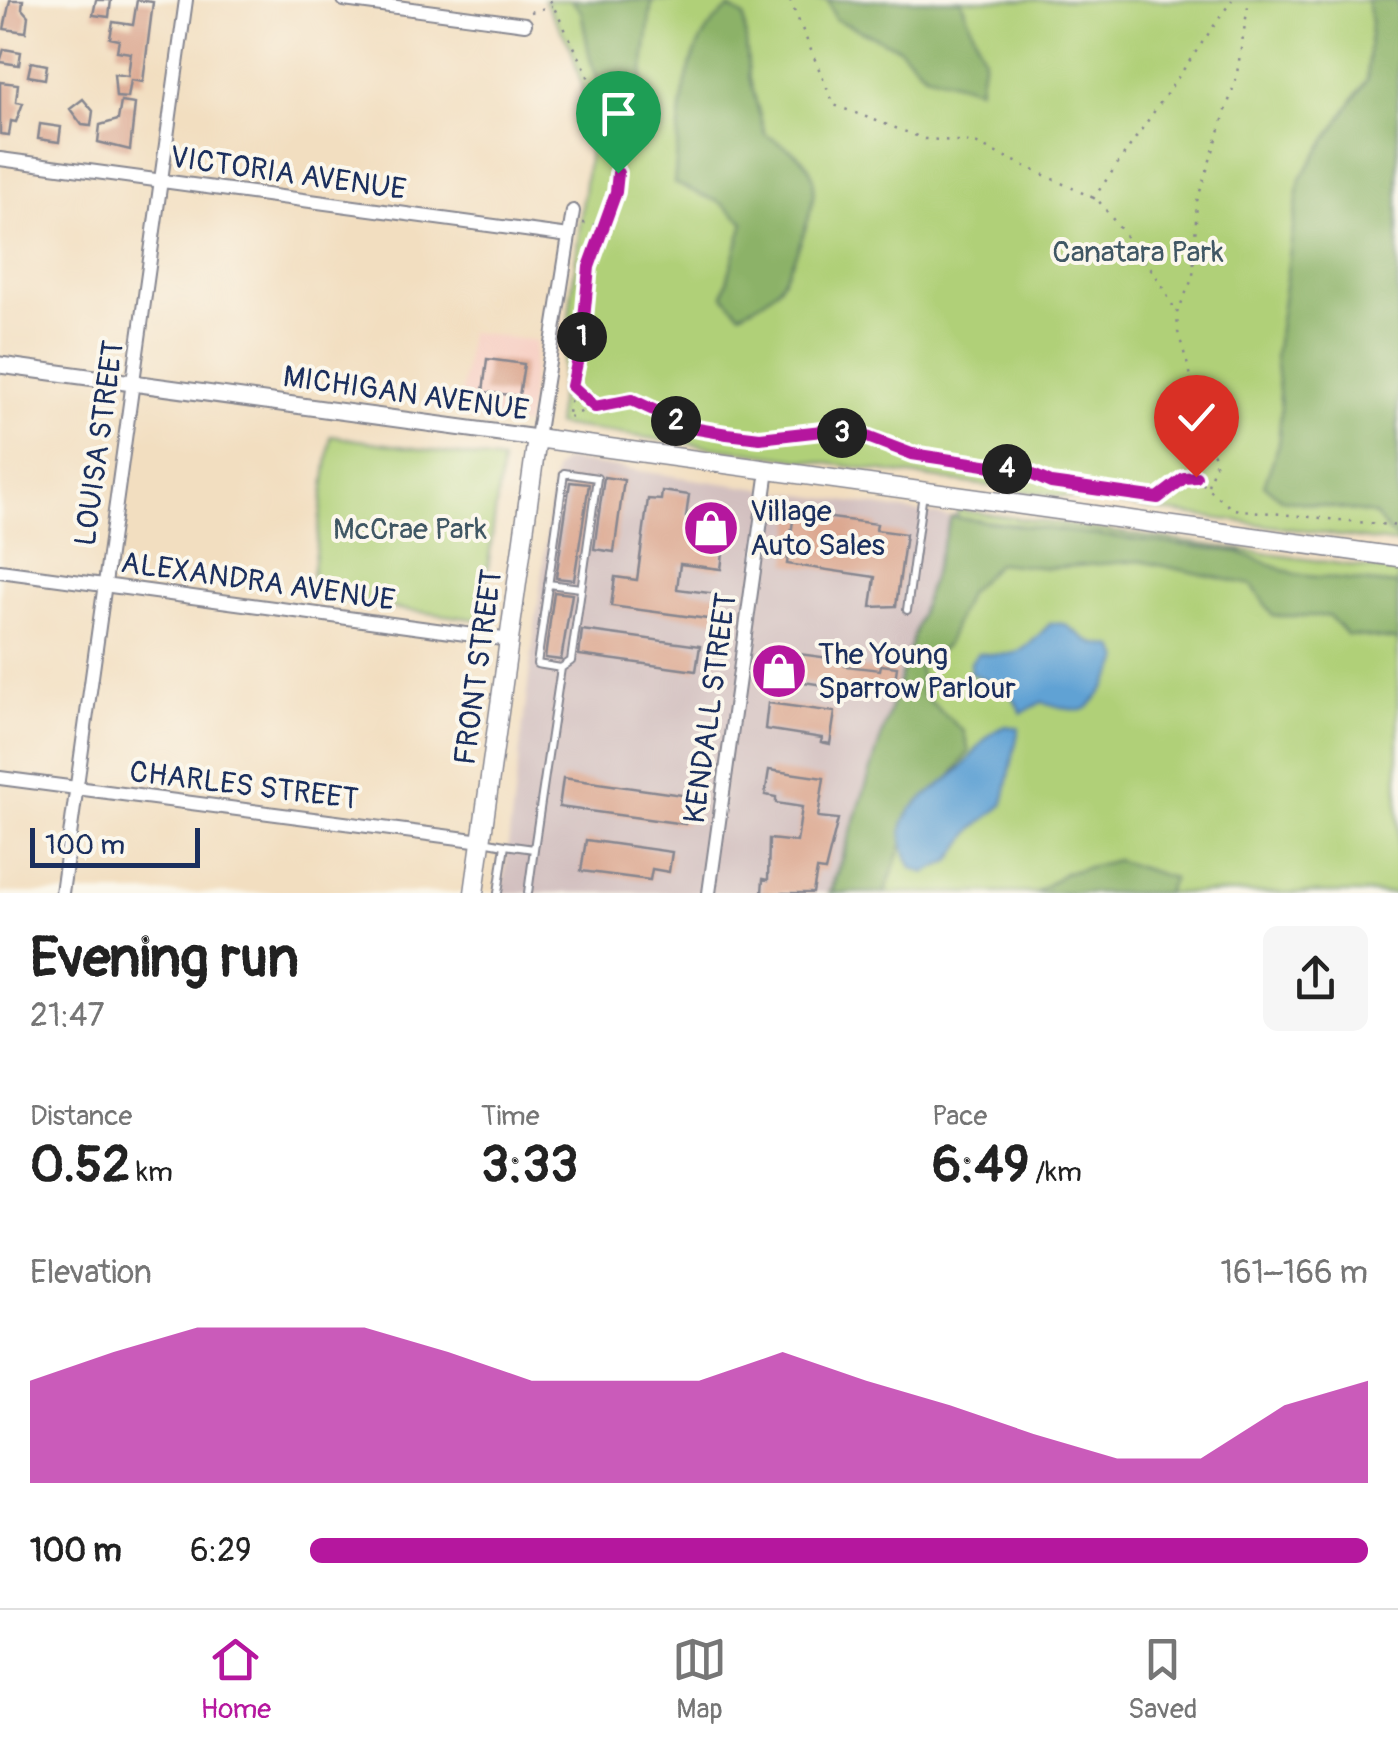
<!DOCTYPE html>
<html lang="en">
<head>
<meta charset="utf-8">
<style>
  body { margin:0; font-family:Pangolin,sans-serif; background:#f6f6f6; color:#222; height:100vh; display:flex; flex-direction:column; font-size:38px; white-space:nowrap }
  * { box-sizing:border-box; margin:0 }
  p { font-size:32px; color:#767676 }
  .icon { flex:none; width:55px; height:55px; fill:none; stroke:currentColor; stroke-width:2; stroke-linecap:round; stroke-linejoin:round }
  .map { position:relative; height:893px; overflow:hidden }
  .details { display:flex; flex-direction:column; background:#fff; flex:1 }
  .details>* { flex:none }
  .scale { position:absolute; left:30px; bottom:25px; width:170px; box-sizing:border-box; padding-left:10px; border:5px solid #1b2f5e; border-top:0; font-size:28px; line-height:35px; white-space:nowrap; color:#1b2f5e; -webkit-text-stroke:8px #fbf7ec; paint-order:stroke }
  .pin { position:absolute; display:grid; place-items:center; width:85px; height:85px; color:#fff; margin:-102px -42px; border-radius:50% 50% 50% 0; rotate:-45deg; box-shadow:0 0 10px #0007 }
  .pin .icon { rotate:45deg }
  .km { position:absolute; width:50px; height:50px; margin:-25px; border-radius:50%; background:#222; color:#fff; font-size:28px; line-height:50px; text-align:center }
  .round { display:grid; place-items:center; flex:none; width:105px; height:105px; border-radius:15px; background:#f6f6f6 }
  .headline { display:flex; align-items:center; justify-content:space-between; height:170px; padding:0 30px }
  h1 { font-size:55px; font-weight:800; line-height:75px }
  .metrics { display:grid; grid-template-columns:repeat(3,1fr); gap:15px; height:170px; padding:10px 30px }
  .metrics div { display:grid; align-content:center }
  .metrics b { font-size:50px; font-weight:800 }
  .metrics small { font-size:28px; font-weight:400 }
  .metrics p { font-size:28px }
  .chart { height:280px; padding:20px 30px }
  .chart p { display:flex; justify-content:space-between }
  .chart svg { width:100%; height:180px; margin-top:10px; fill:#b5179e; opacity:.7 }
  ul { padding:0 30px; list-style:none; font-size:32px }
  li { display:grid; grid-template-columns:160px 120px 1fr; align-items:center; height:75px }
  li i { height:25px; border-radius:12px; background:#b5179e }
  .menu { display:flex; justify-content:space-around; align-items:center; height:140px; border-top:2px solid #e0e0e0; background:#fff; font-size:28px; color:#767676 }
  .menu a { display:grid; justify-items:center; gap:5px }
  .menu .current { color:#b5179e }
  .map>svg:first-child { display:block }
  .built { fill:#f7d1c6 }
  .industrial { fill:#d2bfbf }
  .green { fill:#b0d078; stroke:#66806b; stroke-width:2.5 }
  .forest { fill:#8cb268; stroke:#547063; stroke-width:2.5 }
  .water { fill:#60a2d4; stroke:#3e6899; stroke-width:2.5 }
  .building { fill:#dca891 }
  .lines { fill:none; stroke-linecap:round; stroke-linejoin:round }
  .service-casing { stroke:#86868f; stroke-width:10 }
  .minor-casing { stroke:#86868f; stroke-width:16 }
  .tertiary-casing { stroke:#86868f; stroke-width:19 }
  .secondary-casing { stroke:#86868f; stroke-width:21 }
  .path { stroke:#86868f; stroke-width:2.5; stroke-dasharray:2.5 8; stroke-linecap:butt }
  .service { stroke:#fff; stroke-width:6 }
  .minor { stroke:#fff; stroke-width:12 }
  .tertiary { stroke:#fff; stroke-width:15 }
  .secondary { stroke:#fff; stroke-width:18 }
  .route-casing { stroke:#fff; stroke-width:20 }
  .route { stroke:#b5179e; stroke-width:12 }
  .labels { text-anchor:middle; stroke-width:8; stroke-linejoin:round; paint-order:stroke }
  .street-label { font-size:30px; fill:#1b2f5e; stroke:#fbf7ec }
  .park-label { font-size:30px; fill:#405764; stroke:#fbf7ec }
  .poi-label { font-size:30px; fill:#1b2f5e; stroke:#fbf7ec; text-anchor:start }
</style>
</head>
<body>
<div class="map">
<svg width="1398" height="893" viewBox="0 0 1398 893">
  <rect width="100%" height="100%" fill="#fbf7ec"/>
  <filter id="ink" filterUnits="userSpaceOnUse"><feTurbulence type="fractalNoise" baseFrequency=".01" numOctaves="2"/><feDisplacementMap in="SourceGraphic" scale="20" xChannelSelector="R" yChannelSelector="G"/><feConvolveMatrix kernelMatrix="1 2 1 2 8 2 1 2 1" color-interpolation-filters="sRGB"/></filter>
  <filter id="wash" filterUnits="userSpaceOnUse"><feTurbulence type="fractalNoise" baseFrequency=".0048" numOctaves="4" result="noise"/><feDisplacementMap in="SourceGraphic" scale="40" xChannelSelector="R" yChannelSelector="G"/><feGaussianBlur stdDeviation="2.25" result="paint"/><feColorMatrix in="noise" values="0 0 0 0 0 0 0 0 0 0 0 0 0 0 0 0 0 1.4 0 .05"/><feComposite in="paint" operator="in"/></filter>
  <g filter="url(#wash)">
    <rect width="100%" height="100%" fill="#f2dec0"/>
    <path class="built" d="M469,332L536,341L527,426L458,417Z"/>
    <path class="industrial" d="M565,460L951,517L958,510L950,546L829,893H502L555,469Z"/>
    <path class="green" d="M544,0H1398V544L556,425L592,125L571,48Z
      M331,436L502,461L481,620L309,597Z
      M958,510L1398,572V893H829L950,546Z"/>
    <path class="forest" d="M571,0H652L639,105L620,139L590,59L581,11Z
      M828,0H961L984,58L979,89L925,74L899,48L835,19Z
      M1367,0H1398V541L1373,514L1281,499L1264,485L1278,446L1281,409L1275,356L1300,179L1367,79L1371,22Z
      M730,8L744,17L749,76L765,134C782,145 804,154 812,174C821,197 796,258 783,280C774,296 757,305 740,313L723,295L744,222L721,203L674,183C681,124 677,44 730,8Z
      M951,517L1239,552L1298,575L1398,585V640L1347,635L1329,616H1273L1252,585L1140,561L1049,568L998,563L967,594L946,646L919,665L923,695L964,732L969,752L904,840L885,893H832Z
      M1116,860L1173,878L1166,893H1035L1065,873Z"/>
    <path class="water" d="M1051,623L1064,624L1092,643L1115,647L1120,659C1116,670 1095,708 1082,710C1071,712 1053,704 1042,702L1022,713L1008,689L970,673L971,662L978,653C1020,659 1023,651 1051,623Z
      M1006,726L1019,728L1003,805L973,829L950,861L925,873L912,868C882,810 925,802 960,769C977,753 983,734 1006,726Z"/>
    <g id="blocks">
      <path class="building" d="M10,0H23L22,9L28,16L26,32L4,29Z
        M96,0H111L109,17L93,15Z
        M137,0L153,2L143,82L131,80L128,98L116,97L114,74L128,76L131,53L117,51L119,40L110,38L113,22L133,25Z
        M4,49L21,52L19,65L0,62Z
        M31,62L47,65L45,79L28,76Z
        M0,82L18,84L16,102L23,103L16,122L11,121L9,135L0,134Z
        M83,99L93,111L91,126L82,125L70,109Z
        M121,102L135,104L130,150L98,142L100,125L118,120Z
        M40,124L61,127L59,142L38,139Z
        M487,359L524,364L519,396L483,392Z
        M604,477L624,480L614,552L594,549Z
        M570,482L589,484L574,580L556,578Z
        M662,491L689,495L686,517L727,522L721,569L680,564L677,589L718,594L715,620L611,606L615,577L637,580L648,499L661,500Z
        M794,513L877,524L876,530L906,534L896,606L871,607L875,577L787,564Z
        M554,592L572,594L561,660L545,658Z
        M582,630L700,646L696,671L579,655Z
        M776,651L845,660V666L880,670L881,665L897,667L893,696L772,677Z
        M768,703L835,712L830,744L821,742L822,738L765,729Z
        M769,770L824,778L818,817L838,819L825,871L817,870L813,893H762L763,879L768,880L769,839L797,842L802,807L776,803V797L765,795Z
        M563,778L689,796L685,824L559,807Z
        M586,840L672,852L669,872L652,869L650,880L581,871Z"/>
    </g>
  </g>
  <g filter="url(#ink)">
    <use href="#blocks" fill-opacity="0" stroke="#86868f" stroke-width="2.5"/>
    <g class="lines">
      <g class="service-casing">
        <path id="service" d="M548,584L581,588
          M907,610L923,493
          M483,841L505,845L498,893
          M505,845L534,849L561,668L571,661L597,478L564,473L537,664L561,668
          M528,893L534,849"/>
      </g>
      <g class="minor-casing">
        <path id="minor" d="M344,0L525,24
          M0,159L569,236
          M537,438L573,211
          M0,571L510,640
          M0,778L482,841
          M62,893L186,0
          M709,893L768,470"/>
      </g>
      <g class="tertiary-casing">
        <path id="tertiary" d="M0,365L537,438"/>
      </g>
      <g class="secondary-casing">
        <path id="secondary" d="M474,893L537,438L1398,557"/>
      </g>
      <path class="path" d="M550,0L586,70L619,183L589,267L582,340L567,418L604,402L632,400L692,428L727,434L760,438L805,431L862,435L912,454L1024,471L1051,483L1158,498L1184,478L1195,477L1232,509L1398,526
        M790,0L834,105L925,139L973,142L1098,200L1155,274L1177,313
        M531,12L552,6
        M1093,199L1232,0
        M583,223L600,225
        M575,387L594,405
        M1208,485L1216,461L1178,332L1177,313L1193,277L1197,201L1236,79L1249,0"/>
      <use href="#service" class="service"/>
      <use href="#minor" class="minor"/>
      <use href="#tertiary" class="tertiary"/>
      <use href="#secondary" class="secondary"/>
    </g>
  </g>
  <g class="lines" filter="url(#ink)">
    <g class="route-casing">
      <path id="route" d="M618,173L616,192L589,267L582,340L572,386L595,407L632,400L692,428L727,434L760,438L822,431L862,435L912,454L1024,471L1051,483L1158,498L1184,478L1196,477"/>
    </g>
    <use href="#route" class="route"/>
  </g>
  <defs>
    <g id="shop-disc" transform="scale(2.875)"><circle r="9.5" fill="#b5179e" stroke="#fbf7ec"/><path d="M-5-2.5h2.3a2.7 3.5 0 0 1 5.4 0H5L5.5 6h-11ZM-1.5-2.5h3a1.5 2.3 0 0 0-3 0Z" fill="#fff"/></g>
  </defs>
  <g fill-rule="evenodd">
    <use href="#shop-disc" x="711" y="528"/>
    <use href="#shop-disc" x="779" y="671"/>
  </g>
  <g class="labels">
    <g class="street-label">
      <text transform="translate(288 173) rotate(8)" y="10">VICTORIA AVENUE</text>
      <text transform="translate(406 393) rotate(8)" y="10">MICHIGAN AVENUE</text>
      <text transform="translate(99 443) rotate(-82)" y="10">LOUISA STREET</text>
      <text transform="translate(258 581) rotate(8)" y="10">ALEXANDRA AVENUE</text>
      <text transform="translate(478 667) rotate(-82)" y="10">FRONT STREET</text>
      <text transform="translate(710 708) rotate(-82)" y="10">KENDALL STREET</text>
      <text transform="translate(244 785) rotate(7)" y="10">CHARLES STREET</text>
    </g>
    <g class="park-label">
      <text x="1138" y="262">Canatara Park</text>
      <text x="410" y="539">McCrae Park</text>
    </g>
    <g class="poi-label">
      <text x="750" y="521">Village<tspan x="750" dy="34">Auto Sales</tspan></text>
      <text x="818" y="664">The Young<tspan x="818" dy="34">Sparrow Parlour</tspan></text>
    </g>
  </g>
</svg>
<div class="scale">100 m</div>
<div class="pin" style="left:618px;top:173px;background:#1e9e55"><svg class="icon" aria-label="arrive" viewBox="0 0 24 24"><path d="M6 21V4h12l-3 4 3 4H6"/></svg></div>
<div class="pin" style="left:1196px;top:477px;background:#d93025"><svg class="icon" aria-label="check" viewBox="0 0 24 24"><path d="M5 12l5 5 9-10"/></svg></div>
<b class="km" style="left:582px;top:337px">1</b>
<b class="km" style="left:676px;top:421px">2</b>
<b class="km" style="left:842px;top:433px">3</b>
<b class="km" style="left:1007px;top:469px">4</b>
</div>
<section class="details">
<div class="headline"><div><h1>Evening run</h1><p>21:47</p></div><a class="round"><svg class="icon" aria-label="share" viewBox="0 0 24 24"><path d="M12 15V3M7 8l5-5 5 5M5 13v7h14v-7"/></svg></a></div>
<div class="metrics">
<div><p>Distance</p><b>0.52<small> km</small></b></div>
<div><p>Time</p><b>3:33</b></div>
<div><p>Pace</p><b>6:49<small> /km</small></b></div>
</div>
<div class="chart"><p><span>Elevation</span>161–166 m</p>
<svg viewBox="0 0 160 44" preserveAspectRatio="none"><path d="M0 44V19L10 12L20 6L30 6L40 6L50 12L60 19L70 19L80 19L90 12L100 19L110 25L120 32L130 38L140 38L150 25L160 19V44z"/></svg>
</div>
<ul>
<li><b>100 m</b>6:29<i style="width:100%"></i></li>
</ul>
</section>
<nav class="menu">
<a class="current"><svg class="icon" aria-label="home" viewBox="0 0 24 24"><path d="M3 11l9-7 9 7M6 9v11h12V9"/></svg>Home</a>
<a><svg class="icon" aria-label="map" viewBox="0 0 24 24"><path d="M3 6l6-2 6 2 6-2v14l-6 2-6-2-6 2zM9 4v14M15 6v14"/></svg>Map</a>
<a><svg class="icon" aria-label="saved" viewBox="0 0 24 24"><path d="M7 4h10v16l-5-4-5 4z"/></svg>Saved</a>
</nav>
</body>
</html>
